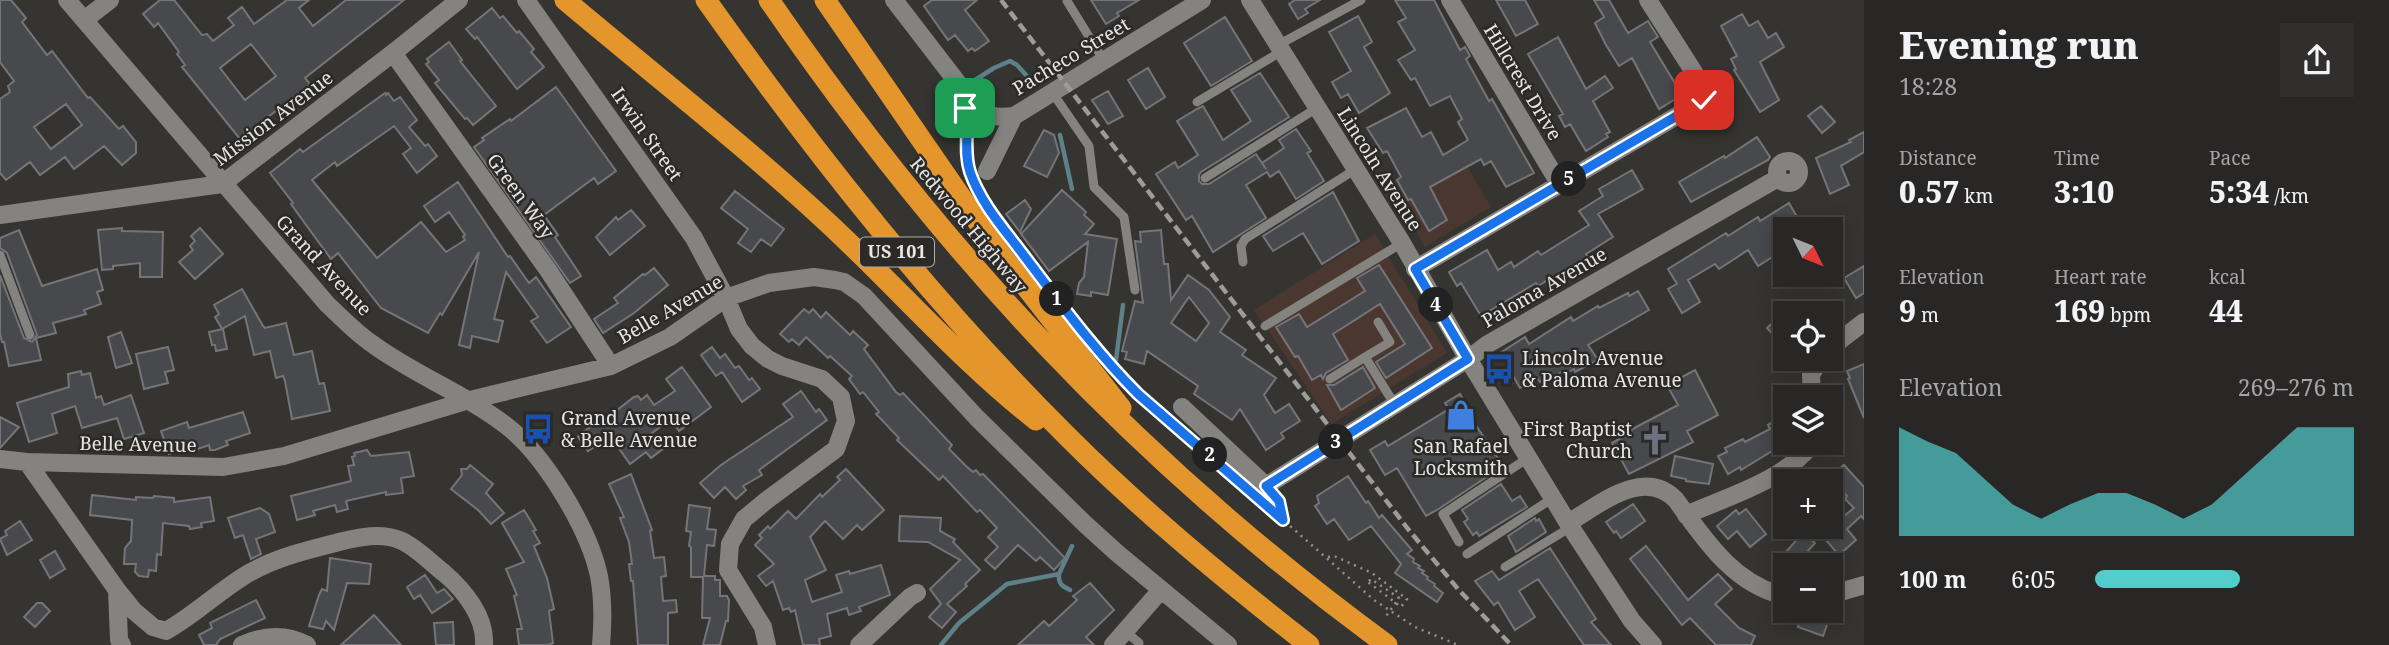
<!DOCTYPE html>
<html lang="en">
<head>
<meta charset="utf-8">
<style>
  body { margin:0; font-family:"Noto Serif",serif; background:#302f2d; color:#f1f3f6; height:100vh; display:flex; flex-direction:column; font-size:26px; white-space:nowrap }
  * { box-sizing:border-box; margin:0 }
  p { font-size:23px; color:#a5a5a7 }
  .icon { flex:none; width:38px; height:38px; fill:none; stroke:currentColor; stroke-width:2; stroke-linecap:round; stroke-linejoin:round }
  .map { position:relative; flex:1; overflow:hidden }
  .drawer { display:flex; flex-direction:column; background:#282725; width:525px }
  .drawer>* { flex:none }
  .needle { width:46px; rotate:133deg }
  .buttons { position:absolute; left:1773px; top:217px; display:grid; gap:14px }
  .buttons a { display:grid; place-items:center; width:70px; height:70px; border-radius:0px; background:#282725; box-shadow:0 4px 18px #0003,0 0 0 2px #444442; font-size:35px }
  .pin { position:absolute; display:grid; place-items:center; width:60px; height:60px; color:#fff; margin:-30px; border-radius:14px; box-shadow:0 4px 10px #0006 }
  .km { position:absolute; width:35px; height:35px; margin:-18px; border-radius:50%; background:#222; color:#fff; font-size:19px; line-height:35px; text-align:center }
  .round { display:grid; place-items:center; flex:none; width:74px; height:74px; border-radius:0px; background:#302f2d }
  .head { display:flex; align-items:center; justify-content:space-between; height:119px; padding:0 35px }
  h1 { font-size:38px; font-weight:800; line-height:52px }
  .metrics { display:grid; grid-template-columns:repeat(3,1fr); gap:10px; height:119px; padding:7px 35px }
  .metrics div { display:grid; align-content:center }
  .metrics b { font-size:30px; font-weight:800 }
  .metrics small { font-size:19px; font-weight:400 }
  .metrics p { font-size:19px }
  .chart { height:196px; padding:14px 35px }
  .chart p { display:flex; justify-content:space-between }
  .chart svg { width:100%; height:126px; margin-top:7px; fill:#52cdcc; opacity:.7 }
  ul { padding:0 35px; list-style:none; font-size:23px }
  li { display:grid; grid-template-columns:112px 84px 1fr; align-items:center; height:52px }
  li i { height:18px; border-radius:9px; background:#52cdcc }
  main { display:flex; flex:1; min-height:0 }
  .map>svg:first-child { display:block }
  .commercial { fill:#4a372f }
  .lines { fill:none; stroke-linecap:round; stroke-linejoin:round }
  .stream { stroke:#5d8089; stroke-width:4.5 }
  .building { fill:#48494c; stroke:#757579; stroke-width:2; fill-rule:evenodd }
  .path { stroke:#93928f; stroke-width:2.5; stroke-dasharray:2 5; stroke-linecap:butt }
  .lane { stroke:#84837f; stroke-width:9 }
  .street { stroke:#84837f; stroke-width:18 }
  .secondary { stroke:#84837f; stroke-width:18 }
  .highway { stroke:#e4952c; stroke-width:21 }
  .rail { stroke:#9d9c9a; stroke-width:4.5; stroke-dasharray:10 5; stroke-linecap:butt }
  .route-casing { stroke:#fff; stroke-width:14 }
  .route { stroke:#1a73e8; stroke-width:9 }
  .labels { text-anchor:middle; stroke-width:5; stroke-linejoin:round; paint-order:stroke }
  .shield { fill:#2b2a27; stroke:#afaeab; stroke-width:2 }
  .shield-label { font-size:18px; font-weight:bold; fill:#e7e6e4 }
  .street-label { font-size:19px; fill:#e7e6e4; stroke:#2b2a27 }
  .poi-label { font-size:19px; fill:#e7e6e4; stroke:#2b2a27; text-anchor:start }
</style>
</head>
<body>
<main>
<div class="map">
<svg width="1864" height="645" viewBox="0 0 1864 645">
  <rect width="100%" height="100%" fill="#353431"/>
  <path class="commercial" d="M1456,147L1491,207L1425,247L1389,183Z
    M1375,234L1447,353L1332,424L1254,310Z"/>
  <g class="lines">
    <path class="stream" d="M975,80L994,68L1010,61L1017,65L1026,75
      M1060,135L1072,189
      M1116,360L1123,305
      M1070,590C1062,586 1058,584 1059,574L1072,546
      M941,645L959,623L1007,584L1059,574"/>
  </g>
  <path class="building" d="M0,0H11L26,18L22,22L47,55L52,51L88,98L90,97L119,129L123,126L136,142V153L122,165L104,146L74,169L65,157L40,175L30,162L6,180L0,173V99L10,92L8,86L14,81L0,62ZM66,104L82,125L51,149L34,127Z
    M160,0H174L202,35L207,34L213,41L234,25L228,18L242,7L254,24L287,0H309L299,8L313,26L346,0H404L305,78L310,84L240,139L182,67L185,65L177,54L179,52L158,23L154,27L143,14ZM251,44L276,76L245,100L220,68Z
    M932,0H977L965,10L989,41L975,51L972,48L968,51L955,35L948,40L924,6Z
    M1091,0H1139L1117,13L1119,16L1106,24Z
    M1295,0H1320L1305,9L1308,13L1298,19L1289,4Z
    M1395,0H1434L1460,50L1465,47L1470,56L1466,59L1489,101L1492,99L1534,173L1506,187L1491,161L1484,165L1481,159L1430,187L1447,220L1429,231L1411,199L1408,200L1397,180L1401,177L1387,151L1383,153L1367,128L1406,108L1422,137L1431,132L1443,155L1468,140L1458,122L1462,119L1450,96L1430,106L1415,78L1411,80L1398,60L1415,50L1398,22L1406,18Z
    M1496,0H1525L1538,24L1516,36Z
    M1594,0H1609L1628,33L1648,21L1658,37L1650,42L1682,95L1659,109L1632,58L1619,66L1606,45L1595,23L1604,17Z
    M492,8L500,18L503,16L517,33L519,31L534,49L531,52L544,67L517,89L477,37L475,39L466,29Z
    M1742,14L1749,26L1758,21L1768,38L1776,33L1784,47L1760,62L1779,100L1760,112L1734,70L1736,69L1731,59L1737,56L1721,26Z
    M1358,16L1372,42L1364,47L1390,93L1359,113L1348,94L1341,98L1332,82L1351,71L1329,32Z
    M1225,17L1252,61L1211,86L1184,43Z
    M1558,37L1586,89L1605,76L1613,88L1593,101L1610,132L1606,134L1608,137L1586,151L1570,124L1565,127L1559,116L1563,114L1528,54Z
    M449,42L462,60L460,61L496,106L473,125L467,118L465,119L435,83L439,80L426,64L429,62L427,59Z
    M1148,68L1165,97L1146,109L1128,80Z
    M1260,73L1289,117L1201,172L1199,175V181L1202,184H1209L1256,154L1266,169L1262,163L1284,148L1279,140L1296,129L1311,151L1307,153L1324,181L1296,199L1279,171L1270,177L1267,172L1246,185L1266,218L1213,252L1192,216L1186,220L1156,174L1175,162L1178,168L1198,155L1177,121L1197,109L1203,106L1223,140L1251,121L1231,90Z
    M556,87L616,171L598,184L594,178L544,215L558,235L555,237L581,276L570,283L474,147L484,140L482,138L510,119L511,121Z
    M1108,91L1123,116L1108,124L1092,100Z
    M385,93L386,95L388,93L394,101L400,97L417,120L409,127L425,146L428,144L437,156L417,173L403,154L411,148L394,126L337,166L335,162L312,180L377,258L421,222L446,252L465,240L463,237L465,235L449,212L435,222L424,206L458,182L508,257L510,256L529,283L536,277L571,327L547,343L531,321L538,317L506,272L494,319L503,321L498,342L472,336L470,348L459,345L479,252L442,315L440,313L428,333L381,308L338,253L331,259L317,240L291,204L293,203L270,173L300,149L303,152Z
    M1821,106L1835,122L1822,133L1808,116Z
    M1044,130L1054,135L1059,153L1047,177L1024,166Z
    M1864,132V152L1841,166L1849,185L1830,194L1816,158L1851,142L1849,140Z
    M1757,137L1770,157L1768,160L1691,202L1679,182L1724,156L1725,158Z
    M1632,170L1643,189L1598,214L1613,237L1586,254L1590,260L1576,269L1574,266L1562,274L1561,272L1538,286L1536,283L1481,316L1461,283L1457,286L1449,272L1487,250L1498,270L1511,262L1514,267L1538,251L1541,255L1589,225L1579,211L1603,196L1599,189Z
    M1062,190L1086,212L1084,215L1094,224L1085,234L1117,239L1108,295L1091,292V296L1077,294L1079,283L1084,277L1088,242L1049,271L1021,234Z
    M735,191L784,229L771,246L761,239L751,252L738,243L748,229L721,208Z
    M1333,192L1359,241L1322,264L1303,233L1273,251L1263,236Z
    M1025,200L1031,209L1020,232L1006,214Z
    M1789,203L1804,229H1785V244L1778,248L1780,252L1758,266L1748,250L1719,269L1715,264L1688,280L1700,302L1682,313L1668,289L1677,284L1668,269L1726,233L1728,236L1758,217L1760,221Z
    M631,210L645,226L610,255L596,237L616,217L618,220Z
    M122,228V231L163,232L162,277H140V263L113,266V269L102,270L98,230Z
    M200,228L223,254L195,279L179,262L193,250L190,246L195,241L191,236Z
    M19,230L42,286L97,269L103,290L97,292L101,304L84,310L86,314L53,323L56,333L36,338L41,360L9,366L4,342H2L0,334V275L24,338L32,342L37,335L7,253L0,248V238Z
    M1161,230L1164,264H1168L1171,300L1188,275L1209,290L1230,317L1220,332L1246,350L1242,355L1276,378L1264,395L1275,413L1289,404L1300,421L1281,433L1284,438L1266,450L1240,409L1232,420L1194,394L1198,386L1147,351L1144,364L1125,359L1127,352L1122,351L1135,301L1143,303L1135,241L1141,242L1140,232ZM1189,297L1209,323L1196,341L1171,323Z
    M1379,265L1432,348L1386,378L1376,362L1405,344L1380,304L1333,334L1348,360L1326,373L1323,379L1321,375L1312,380L1298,356L1295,357L1276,327L1299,314L1307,327L1365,291L1357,278Z
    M1864,266V293L1856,298L1844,278Z
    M654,268L668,285L634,313L603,333L594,319L618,303L614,298L643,274L645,275Z
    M242,289L263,326L265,328L286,323L294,355L312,351L319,384L324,383L330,411L292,419L285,381L283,376L276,378L270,351L254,355L245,316L222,329L215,317L219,314L214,305Z
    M1638,291L1649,310L1588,345L1598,360L1575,372L1574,369L1565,374L1563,371L1552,378L1551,375L1540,382L1538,379L1520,388L1500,353L1525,337L1529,344L1571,317L1573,321L1598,306L1599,308L1628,293L1629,296Z
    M804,309L809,313L813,309L821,318L826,312L850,335L853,331L868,345L864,349L896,392L900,395L903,393L952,445L949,449L966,466L973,472L976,470L980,475L983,474L1065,558L1054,570L1040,557L1036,561L1018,545L995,569L985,560L998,547L988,537L997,528L980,510L977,512L943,476L939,480L897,440L899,438L876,414L879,412L863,392L860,394L849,379L852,376L830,356L828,358L806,337L799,345L792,339L789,342L780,334Z
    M1785,311V347L1767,328Z
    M223,329L227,349L216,351L215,345H212L209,332Z
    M121,332L132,363L116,368L108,337Z
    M168,347L174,370L165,372L168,383L144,389L136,354Z
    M712,347L720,358L725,354L735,368L739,366L749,380L752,378L760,389L742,402L722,372L716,376L701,355Z
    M1864,364V418L1848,379L1850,378L1847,371Z
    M682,367L711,407L679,431L671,419L652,433L664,448L651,458L646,452L630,464L610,436L588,451L578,437L579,435L602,419L603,421L634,397L638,396L641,400L647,395L654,405L675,391L666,379Z
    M1363,367L1375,388L1341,410L1327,385H1334Z
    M1695,370L1718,415L1687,431L1693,442L1629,474L1612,443L1623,437L1621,435L1678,405L1667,385Z
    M81,371L82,375L90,373L96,398L101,396L104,405L131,395L144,433L124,439L117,418L82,428L75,406L52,414L57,433L29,442L17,403L69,387L68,374Z
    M801,391L816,412L819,409L827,420L759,470L762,475L743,486L746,490L736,499L725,487L714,498L700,483L721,465L793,417L783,404Z
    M1460,394L1475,420L1473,421L1503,466L1437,510L1426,516L1397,468L1385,475L1370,450L1385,441L1388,446L1449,409L1445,403Z
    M243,412L250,433L226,441L228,445L215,450H210L209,445L189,452L188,448L169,454L161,431L187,422L189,428Z
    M1785,415V443L1741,470L1740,467L1728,474L1718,456L1727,452L1725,448L1743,439L1745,442L1770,429L1768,425Z
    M0,417L19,427L0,448Z
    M367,450L371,456L409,452L414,476L401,478L403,493L386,495V492L346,501L348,509L337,512L335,505L313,511L315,515L297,520L291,496L351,481L348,466L354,465L352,457L355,456L354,453Z
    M1675,456L1713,464L1709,484L1686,481V479L1671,476Z
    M470,465L493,484L486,493L504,513L491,524L478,510L451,489L462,475L461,469H467Z
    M1844,465L1864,487V519L1861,516L1847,529L1856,540L1839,555L1819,532L1825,527H1830L1832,521L1834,524L1854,508L1845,499L1847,496L1830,478Z
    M846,469L884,510L862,530L857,525L843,539L825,521L810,537L826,570L805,580L812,602L842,592L836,575L849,571L850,574L881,565L890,595L859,607L861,611L849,615L847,608L827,614L831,636L819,639L820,645H803L795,610L791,612L789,608L783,610L773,581L766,586L758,576L774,564L755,545L762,538L759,535L768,526L770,529L788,511L796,519L820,494L822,497L840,480L837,477Z
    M631,474L652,530L650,531L654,558L664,557L666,576L661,577L663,601L676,600L677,612L668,613V645H638L633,581H631L629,564H632L629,542L620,518L624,517L609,484Z
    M1348,476L1366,503L1368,501L1379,518L1382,515L1412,550L1407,554L1414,559L1413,562L1420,566L1418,568L1424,571L1422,573L1428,577L1427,579L1435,584L1434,586L1443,593L1437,602L1395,573L1401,564L1371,526L1349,540L1334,519L1327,524L1315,506L1319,503L1317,496Z
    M1501,484L1512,501L1520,496L1527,507L1479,536L1477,532L1473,535L1464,522L1468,519L1462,510Z
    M92,495L136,500V497L153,498L154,496L174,498V502L210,497L214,521L201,523L202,527L190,529L189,526L163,523L161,555L157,554L156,571L149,570L148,577L139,576L135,572L136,564H124L125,548L131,541L132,520L90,515Z
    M1633,504L1645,521L1621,538L1616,531L1614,533L1606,522Z
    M689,505L710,508L707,529L716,530L714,546L707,545L704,576H715V580H720V596H727L729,600L728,621H726L720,645H703L710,618H702L703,577H691V547L689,546L691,532L686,531Z
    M260,508L269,514L275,532L256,539L261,554L251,559L243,535L235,538L228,518Z
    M1746,509L1766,534L1750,547L1737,531L1728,539L1717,526L1736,510L1739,514Z
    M524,510L536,530L533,531L540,543L534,546L547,578L554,609L549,611L553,643L548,645H519L517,629H522L514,596L517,595L506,569L524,562L502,523Z
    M900,516L941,518L940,531L955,539L953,542L980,570L965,584L967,586L947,604L956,612L942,628L929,617L941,604L930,589L960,560L928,542L899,541Z
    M1535,518L1536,521L1539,519L1546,532L1516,552L1508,536Z
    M20,521L32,540L7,555L0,539L7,535L5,531Z
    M1801,535H1806L1815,543L1799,561L1795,562L1785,553Z
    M1646,546L1688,600L1718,574L1732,589L1715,604L1739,628L1755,636L1751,645H1716L1690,618L1682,625L1630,559Z
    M1550,548L1596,619L1591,622L1611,645H1584L1538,579L1519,591L1535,617L1515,630L1498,602L1494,605L1475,581L1492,571L1499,580Z
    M55,551L65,569L50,578L40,560Z
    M330,558L371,564L369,584L347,583L334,630L326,621L323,629L309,626L319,595L322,589L327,591Z
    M425,575L437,593L444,589L453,599L432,613L420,595L414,599L407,587Z
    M1090,583L1114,610L1086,637L1094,645H1018L1044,621L1049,626L1077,600L1073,596Z
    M256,600L265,618L220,639L216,645H204L199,635L212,628L210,623Z
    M37,603H42L50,611L35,627L24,617Z
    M1803,611H1832L1823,636L1798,627Z
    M374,615L401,645H341Z
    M453,622L454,645H436L434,623Z"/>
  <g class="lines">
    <path class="path" d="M968,122L966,145L970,174
      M1118,373L1138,394L1172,422
      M1278,499L1283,519
      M1264,503L1374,600L1415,627L1458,645
      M1328,557L1334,556L1372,573L1407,599L1401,607L1368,582
      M1369,581L1371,579L1399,598L1384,619"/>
    <path class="lane" d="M1067,1L1104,61
      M1278,45L1361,0
      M1052,92L1089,146L1094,187L1124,217L1135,290
      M1197,102L1282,51
      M1205,178L1317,108
      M0,255L30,335
      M1243,262L1241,246L1245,239L1356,169
      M1378,322L1390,342L1365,357L1395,405
      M1265,326L1402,243
      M1330,379L1365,357
      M1459,542L1443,514L1528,458
      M1467,554L1553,498
      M1505,567L1571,527
      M1126,632L1139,643"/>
    <path class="street" d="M526,0L694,238L726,298L739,329L752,346L768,359L782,366L822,379L841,397L846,421L836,449L767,500L744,519L730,544L728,570L763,627L767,645
      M894,0L974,104C988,117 995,118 1014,116
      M1450,0L1560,185
      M393,53L548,270L611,366
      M1777 172a11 11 0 1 1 22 0a11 11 0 1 1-22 0Z
      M987,171L1014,116L1202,0
      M1415,269L1704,100L1697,77L1648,0
      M1830,348L1864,322
      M1812,397L1811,375L1820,359
      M1182,407L1266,486L1468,359L1488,344L1778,178
      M0,459L27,462L223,467L284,456L466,401L611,366L670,337L726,298L769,283L814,277L835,280L844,282L864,296L977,418L1085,524L1117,553L1228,645
      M27,462L117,590L134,611L153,627L166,631C196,614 220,590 249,573C277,557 308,550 339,542C359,537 382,532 402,541C417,548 431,563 444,573C464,590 486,617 484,645
      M1686,515C1729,496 1784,481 1813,443
      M1568,523C1599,505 1644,466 1676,500C1705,540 1734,585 1785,596
      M117,590L119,640L122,645
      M1830,595L1864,585
      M242,645C264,635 285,633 307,645
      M859,645L910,597L917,593
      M1113,645L1161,590"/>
    <path class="secondary" d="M67,0L327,304C341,317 355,332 371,343C414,375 466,394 508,427C545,456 589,529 599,576C603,598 603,623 601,645
      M1250,0L1402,243L1468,359L1568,523L1632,621L1653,645
      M84,20L110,0
      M0,215L222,184L393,53L459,0"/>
    <path class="highway" d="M565,0C653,74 744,145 828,223C898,288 961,361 1036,420
      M706,0C816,155 933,303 1068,437C1143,512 1225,580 1309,645
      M769,0C943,254 1138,463 1387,645
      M825,0L998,251L1121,408"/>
    <path class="rail" d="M1001,0L1408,529L1458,589L1511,645"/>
  </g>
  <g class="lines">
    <g class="route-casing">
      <path id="route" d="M965,108C970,129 963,151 970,172C981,204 1005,230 1025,257C1061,304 1096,352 1138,394L1283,520L1279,501L1266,486L1468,359L1415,269L1704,100"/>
    </g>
    <use href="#route" class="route"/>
  </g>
  <defs>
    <g id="bus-bare" transform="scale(2.415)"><path d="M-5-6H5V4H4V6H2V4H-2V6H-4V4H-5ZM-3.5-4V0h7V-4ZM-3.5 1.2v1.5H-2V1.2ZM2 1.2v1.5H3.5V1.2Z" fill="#1a4fb4" stroke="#2b2a27" stroke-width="2.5" paint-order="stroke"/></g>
    <g id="shop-bare" transform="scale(2.415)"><path d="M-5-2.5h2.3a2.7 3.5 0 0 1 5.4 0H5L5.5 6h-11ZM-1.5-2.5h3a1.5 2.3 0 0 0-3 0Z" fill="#3f7fe0" stroke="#2b2a27" stroke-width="2.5" paint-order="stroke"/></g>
    <g id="church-bare" transform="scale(2.415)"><path d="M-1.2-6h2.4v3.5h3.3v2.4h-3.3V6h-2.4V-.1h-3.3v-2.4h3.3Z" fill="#6b7280" stroke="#2b2a27" stroke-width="2.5" paint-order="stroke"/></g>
  </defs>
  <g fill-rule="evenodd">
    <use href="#bus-bare" x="1499" y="369"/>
    <use href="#shop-bare" x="1461" y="415"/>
    <use href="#bus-bare" x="538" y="429"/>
    <use href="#church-bare" x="1655" y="440"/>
  </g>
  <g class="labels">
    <rect class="shield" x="860" y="237.5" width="74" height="29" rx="5"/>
    <g class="shield-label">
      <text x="897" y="258">US 101</text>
    </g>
    <g class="street-label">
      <text transform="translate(1071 56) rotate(-31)" y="7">Pacheco Street</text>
      <text transform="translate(1523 82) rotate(59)" y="7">Hillcrest Drive</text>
      <text transform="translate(273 118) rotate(-37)" y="7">Mission Avenue</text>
      <text transform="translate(647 134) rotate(55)" y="7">Irwin Street</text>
      <text transform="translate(1380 169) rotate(58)" y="7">Lincoln Avenue</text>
      <text transform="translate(521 196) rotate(54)" y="7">Green Way</text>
      <text transform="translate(969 225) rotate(50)" y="7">Redwood Highway</text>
      <text transform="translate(324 265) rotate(47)" y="7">Grand Avenue</text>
      <text transform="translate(1544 287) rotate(-30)" y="7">Paloma Avenue</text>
      <text transform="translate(670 309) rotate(-30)" y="7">Belle Avenue</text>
      <text transform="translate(138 444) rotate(1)" y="7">Belle Avenue</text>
    </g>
    <g class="poi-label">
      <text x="1522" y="365">Lincoln Avenue<tspan x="1522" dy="22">&amp; Paloma Avenue</tspan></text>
      <text x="561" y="425">Grand Avenue<tspan x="561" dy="22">&amp; Belle Avenue</tspan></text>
      <text x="1632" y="436" text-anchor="end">First Baptist<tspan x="1632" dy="22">Church</tspan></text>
      <text x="1461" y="453" text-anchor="middle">San Rafael<tspan x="1461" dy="22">Locksmith</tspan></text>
    </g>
  </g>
</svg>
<div class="buttons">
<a><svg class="needle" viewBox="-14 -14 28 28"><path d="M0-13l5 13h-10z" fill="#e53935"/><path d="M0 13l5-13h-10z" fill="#a5a5a7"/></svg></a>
<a><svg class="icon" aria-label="locate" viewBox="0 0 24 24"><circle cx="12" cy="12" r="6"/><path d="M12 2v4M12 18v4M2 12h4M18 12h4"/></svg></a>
<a><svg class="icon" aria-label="layers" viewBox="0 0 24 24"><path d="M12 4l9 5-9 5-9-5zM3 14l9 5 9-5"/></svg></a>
<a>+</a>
<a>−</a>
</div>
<div class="pin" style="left:965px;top:108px;background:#1e9e55"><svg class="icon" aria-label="arrive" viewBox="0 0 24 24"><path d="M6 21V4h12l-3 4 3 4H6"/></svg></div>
<div class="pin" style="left:1704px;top:100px;background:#d93025"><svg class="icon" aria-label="check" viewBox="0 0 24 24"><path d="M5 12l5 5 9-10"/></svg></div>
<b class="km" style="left:1057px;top:299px">1</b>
<b class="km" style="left:1210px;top:455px">2</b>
<b class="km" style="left:1336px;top:442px">3</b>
<b class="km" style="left:1436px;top:305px">4</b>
<b class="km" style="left:1569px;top:179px">5</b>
</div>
<section class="drawer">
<div class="head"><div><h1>Evening run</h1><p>18:28</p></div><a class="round"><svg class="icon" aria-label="share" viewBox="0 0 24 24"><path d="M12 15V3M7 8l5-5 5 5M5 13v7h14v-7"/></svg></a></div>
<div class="metrics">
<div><p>Distance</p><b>0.57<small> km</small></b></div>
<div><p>Time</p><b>3:10</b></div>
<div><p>Pace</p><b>5:34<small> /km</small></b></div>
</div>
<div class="metrics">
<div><p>Elevation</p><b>9<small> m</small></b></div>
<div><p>Heart rate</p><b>169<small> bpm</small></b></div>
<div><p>kcal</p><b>44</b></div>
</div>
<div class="chart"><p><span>Elevation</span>269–276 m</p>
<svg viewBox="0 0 160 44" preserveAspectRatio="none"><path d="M0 44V6L10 11L20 15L30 24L40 33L50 38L60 33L70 29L80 29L90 33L100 38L110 33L120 24L130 15L140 6L150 6L160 6V44z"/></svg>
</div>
<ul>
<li><b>100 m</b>6:05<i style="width:56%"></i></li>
</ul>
</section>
</main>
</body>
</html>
